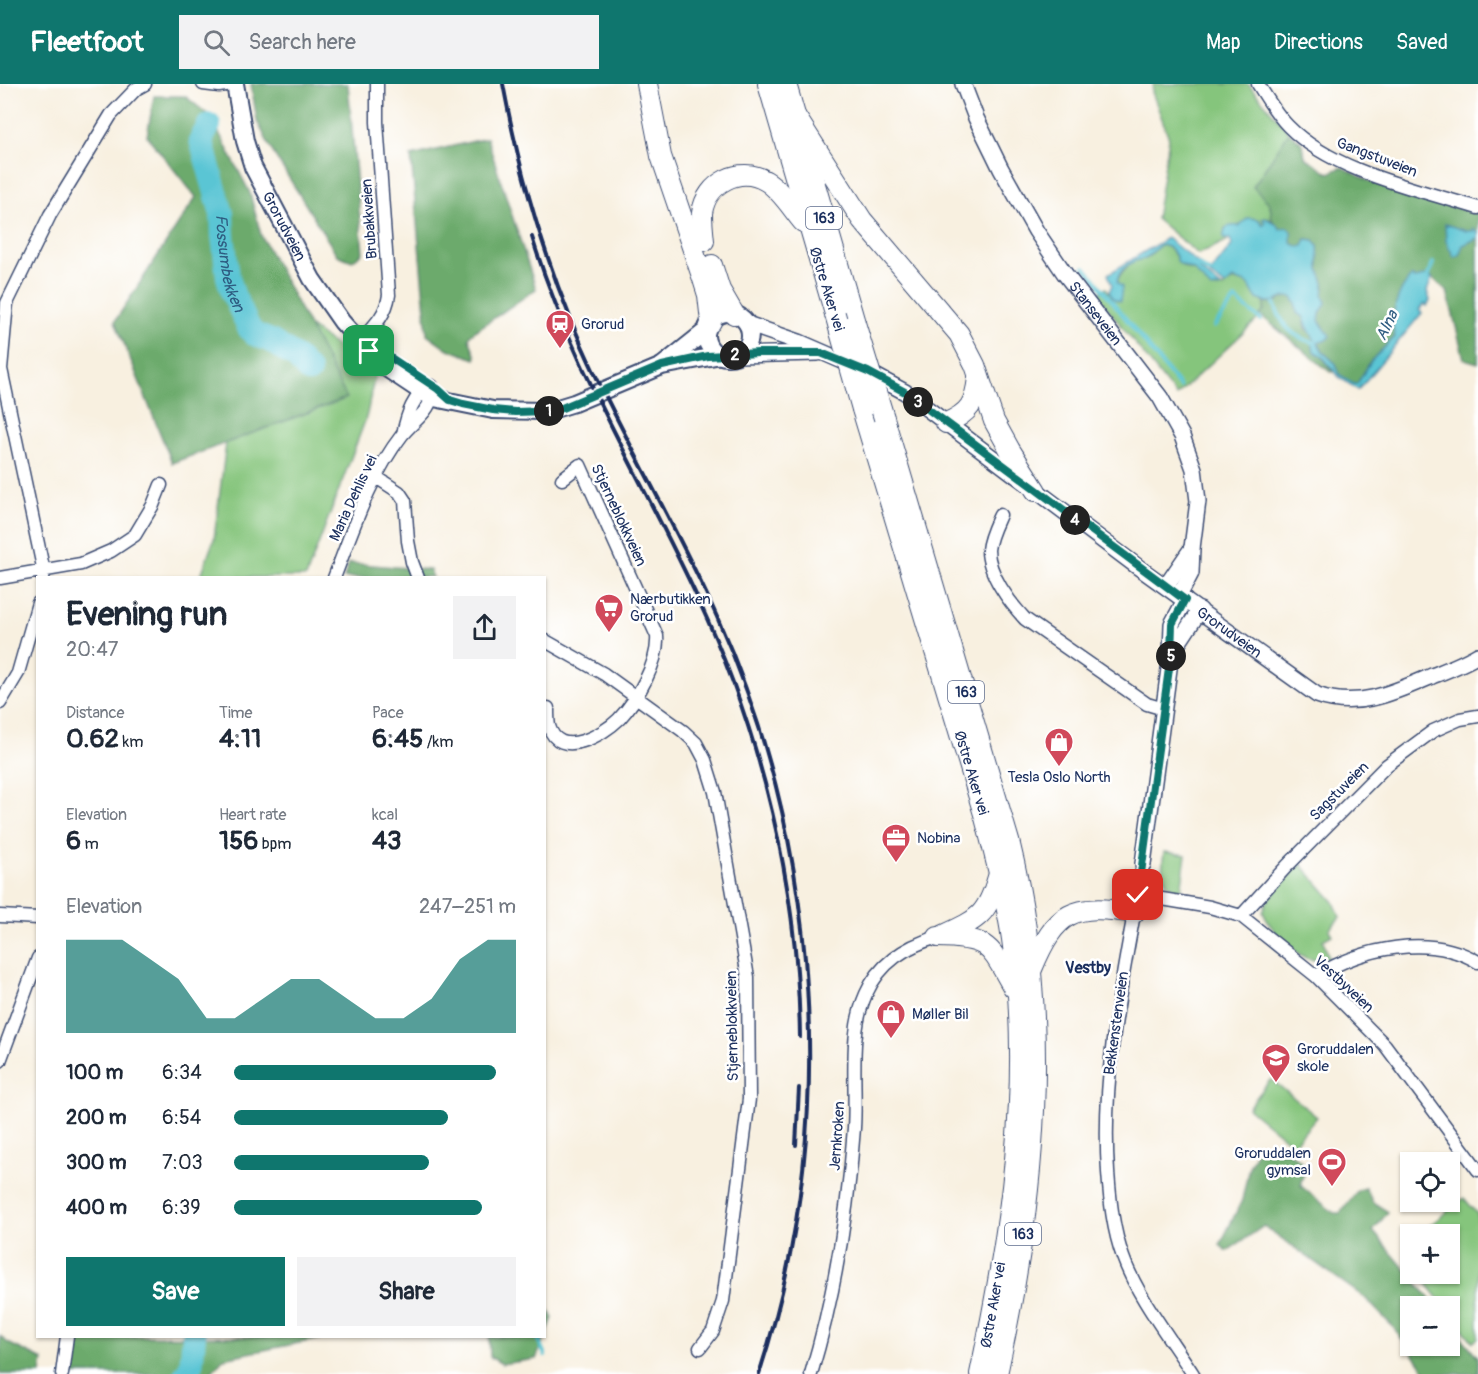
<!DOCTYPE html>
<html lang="en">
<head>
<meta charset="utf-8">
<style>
  body { margin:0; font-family:Pangolin,sans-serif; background:#f2f2f3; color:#1f2937; height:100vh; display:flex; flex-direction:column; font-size:22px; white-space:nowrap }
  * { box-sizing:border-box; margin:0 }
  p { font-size:20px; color:#747a83 }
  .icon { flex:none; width:33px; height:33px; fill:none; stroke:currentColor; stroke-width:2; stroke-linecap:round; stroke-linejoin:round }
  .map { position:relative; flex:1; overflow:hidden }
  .panel { position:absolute; left:36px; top:492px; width:510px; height:762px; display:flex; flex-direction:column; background:#fff; border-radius:0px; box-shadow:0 2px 4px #0004 }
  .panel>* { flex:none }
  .tools { position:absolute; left:1400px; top:1068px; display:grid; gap:12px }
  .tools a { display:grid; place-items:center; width:60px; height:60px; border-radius:0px; background:#fff; box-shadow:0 2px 4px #0004; font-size:30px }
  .pin { position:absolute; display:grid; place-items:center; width:51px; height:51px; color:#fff; margin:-26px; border-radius:12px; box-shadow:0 3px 9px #0006 }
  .km { position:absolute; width:30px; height:30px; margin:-15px; border-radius:50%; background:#222; color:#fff; font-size:16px; line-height:30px; text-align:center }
  .round { display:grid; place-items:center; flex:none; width:63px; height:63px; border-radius:0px; background:#f2f2f3 }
  .head { display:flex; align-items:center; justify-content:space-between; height:102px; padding:0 30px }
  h1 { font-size:33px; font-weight:700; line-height:45px }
  .figures { display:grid; grid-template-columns:repeat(3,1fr); gap:9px; height:102px; padding:6px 30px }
  .figures div { display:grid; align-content:center }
  .figures b { font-size:26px; font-weight:700 }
  .figures small { font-size:16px; font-weight:400 }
  .figures p { font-size:16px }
  .chart { height:168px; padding:12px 30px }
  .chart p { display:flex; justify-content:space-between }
  .chart svg { width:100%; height:108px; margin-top:6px; fill:#0f766e; opacity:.7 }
  .cta { display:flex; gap:12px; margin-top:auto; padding:12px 30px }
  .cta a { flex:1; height:69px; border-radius:0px; background:#0f766e; color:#fff; font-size:24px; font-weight:700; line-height:69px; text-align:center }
  .cta a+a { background:#f2f2f3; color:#1f2937 }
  ul { padding:0 30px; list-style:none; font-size:20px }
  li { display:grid; grid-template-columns:96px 72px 1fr; align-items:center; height:45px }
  li i { height:15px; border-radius:8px; background:#0f766e }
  header { display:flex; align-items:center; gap:36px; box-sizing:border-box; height:84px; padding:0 30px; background:#0f766e; color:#fff }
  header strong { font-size:28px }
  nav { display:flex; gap:33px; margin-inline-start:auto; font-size:21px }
  .search { width:420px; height:54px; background:#f2f2f3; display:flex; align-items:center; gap:15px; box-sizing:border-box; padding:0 21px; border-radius:0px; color:#747a83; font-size:22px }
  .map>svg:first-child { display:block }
  .green { fill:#85c57c; stroke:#507a6d; stroke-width:1.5 }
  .forest { fill:#6caa6c; stroke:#446c65; stroke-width:1.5 }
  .water { fill:#5ac5d4; stroke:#3a7a99; stroke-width:1.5 }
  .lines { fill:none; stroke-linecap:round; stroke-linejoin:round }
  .stream { stroke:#5ac5d4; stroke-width:4 }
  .river { stroke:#5ac5d4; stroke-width:24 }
  .minor-casing { stroke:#3c4c72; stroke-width:15 }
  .tertiary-casing { stroke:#3c4c72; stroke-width:18 }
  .secondary-casing { stroke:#3c4c72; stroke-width:20 }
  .trunk-casing { stroke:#3c4c72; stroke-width:22 }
  .minor { stroke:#fff; stroke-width:12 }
  .tertiary { stroke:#fff; stroke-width:15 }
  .secondary { stroke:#fff; stroke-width:16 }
  .trunk { stroke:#fff; stroke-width:20 }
  .rail { stroke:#1b2f5e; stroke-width:4 }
  .trunk-bridge-casing { stroke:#3c4c72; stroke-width:22; stroke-linecap:butt }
  .trunk-bridge { stroke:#fff; stroke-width:20 }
  .route-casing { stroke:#fff; stroke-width:12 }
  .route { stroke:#0f766e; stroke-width:8 }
  .labels { text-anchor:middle; stroke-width:5; stroke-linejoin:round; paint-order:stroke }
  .shield { fill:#fff; stroke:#5f6d8e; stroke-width:1.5 }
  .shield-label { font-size:14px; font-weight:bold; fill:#1b2f5e }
  .street-label { font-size:15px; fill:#1b2f5e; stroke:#fff }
  .poi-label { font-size:15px; fill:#1b2f5e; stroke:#fff; text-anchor:start }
  .water-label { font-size:16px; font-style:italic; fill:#2e5c81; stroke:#fff }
  .neighbourhood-label { font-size:16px; font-weight:bold; fill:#1b2f5e; stroke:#fff }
</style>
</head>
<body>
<header>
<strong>Fleetfoot</strong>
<div class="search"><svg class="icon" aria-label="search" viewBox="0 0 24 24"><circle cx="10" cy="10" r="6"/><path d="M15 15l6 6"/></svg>Search here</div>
<nav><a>Map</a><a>Directions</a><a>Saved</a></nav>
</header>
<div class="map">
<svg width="1478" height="1290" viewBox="0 0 1478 1290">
  <rect width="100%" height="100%" fill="#fff"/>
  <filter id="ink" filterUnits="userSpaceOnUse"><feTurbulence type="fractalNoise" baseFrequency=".0167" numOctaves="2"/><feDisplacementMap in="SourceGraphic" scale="12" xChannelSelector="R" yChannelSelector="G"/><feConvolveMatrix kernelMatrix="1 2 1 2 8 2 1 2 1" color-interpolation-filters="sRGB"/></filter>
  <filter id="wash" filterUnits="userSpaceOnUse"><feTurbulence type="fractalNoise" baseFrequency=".008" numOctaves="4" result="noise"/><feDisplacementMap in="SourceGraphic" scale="24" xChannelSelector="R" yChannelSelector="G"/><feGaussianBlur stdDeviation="1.35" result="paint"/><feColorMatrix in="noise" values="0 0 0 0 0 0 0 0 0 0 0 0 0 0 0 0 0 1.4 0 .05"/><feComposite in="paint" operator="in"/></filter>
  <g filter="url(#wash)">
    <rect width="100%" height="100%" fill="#f8f0e0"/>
    <path class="green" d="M1153,0H1248L1289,48L1270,120L1272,136L1266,134L1263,141L1258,135C1246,133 1249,138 1240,141C1235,143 1231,141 1225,144L1227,157L1198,170L1156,135L1169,54L1152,8Z
      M1160,161C1176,163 1174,176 1184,183C1187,185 1191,185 1194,186C1203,192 1207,200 1216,205L1221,203L1223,204L1229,197H1244L1252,202L1257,215L1265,218L1264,227L1258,235L1176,312L1097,211L1106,204L1109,208C1121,194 1123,176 1146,175Z
      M309,242L376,291C370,306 370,322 365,337L306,493L200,494L214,455L226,359L346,314Z
      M1164,768L1186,771L1181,808C1160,801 1161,786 1164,768Z
      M1300,779L1334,818L1340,833L1329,846L1332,851L1323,856L1329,874C1321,876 1313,877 1306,874C1290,866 1269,844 1263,828L1267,817Z
      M1271,995L1317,1033L1293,1061L1248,1024Z
      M1464,1114L1478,1131V1254L1473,1258L1449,1228V1222H1445L1419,1190H1449V1150H1419Z"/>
    <path class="forest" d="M251,0H348L363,169L352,177L337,171L272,67L257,37Z
      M154,12H185L211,33L250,109L261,151L347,314L172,379L115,237L196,113L147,52Z
      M1289,48L1303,60L1305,73L1329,89L1342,83L1371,98L1478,130V279L1464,275L1447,207L1429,191L1414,196L1412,193L1395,253L1371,277L1357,300H1354L1339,290L1336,280L1323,268L1318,258L1328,254L1324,243L1319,237L1320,229L1326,219L1323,212L1324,199L1319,186L1318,162L1314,156L1306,155L1303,162L1299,163L1291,159L1284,146L1280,145L1272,136L1270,120L1253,103Z
      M487,54L536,205L471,250L469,254L476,273L475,275L448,265L427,250L411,72Z
      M1286,212L1292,213L1296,219L1297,229L1304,233L1306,244L1313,249L1316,257L1314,267L1322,272L1333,288H1330L1260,231L1264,227L1265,218L1274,219Z
      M349,479L430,486L432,493L344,494Z
      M1257,1066L1288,1067L1303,1079L1304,1090L1301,1097V1102L1334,1129H1340L1358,1106L1365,1104L1373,1118L1388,1128L1373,1147L1436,1222H1410V1262H1449V1238L1478,1273V1290H1428L1393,1243L1365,1214L1264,1142L1227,1167L1220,1161L1242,1116L1249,1083Z
      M545,1220L553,1234L536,1275L502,1280L490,1273L489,1253L544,1252Z
      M0,1252L8,1259L43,1276L41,1290H0Z
      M77,1253V1252L329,1253L224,1274L210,1290H71Z"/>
    <path class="water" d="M1248,134L1258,135L1263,141L1265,138L1262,135L1266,134L1276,140L1280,145L1287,143L1291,147V159L1299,163L1303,162L1306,155L1314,156L1318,162L1319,186L1324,199L1323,212L1326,219L1320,229L1319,237L1330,252L1326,256L1318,259L1323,268L1336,280L1339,290L1354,300H1357L1371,277L1395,253C1389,233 1398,206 1412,192L1414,195L1429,190L1432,194L1427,207L1430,216L1427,222L1425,220L1419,226L1422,229L1358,306L1339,293L1322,272L1314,267L1312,258L1315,257C1311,248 1306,243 1304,233L1297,229L1296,219L1292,213C1277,210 1278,224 1257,215C1245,197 1255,202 1233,195L1225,202L1209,190L1232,161L1230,155H1224C1223,143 1227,141 1239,142Z
      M1445,140L1466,147H1473V144L1478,149V154L1463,161L1459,171L1454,173L1446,157Z
      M1167,154L1203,183L1199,185L1221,203L1211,205L1194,186L1178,179C1176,169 1170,162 1160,161L1145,175C1133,175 1117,186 1117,199L1122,203L1120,217L1114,215L1109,208L1112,201L1108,190Z"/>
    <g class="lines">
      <path class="stream" d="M1198,181L1210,189
        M1085,183L1180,303
        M1427,194L1433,179
        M1274,219C1282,241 1291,253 1315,259
        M1214,243L1235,215L1261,236
        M539,1252V1258L545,1271"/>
      <g class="river">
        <path id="s1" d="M209,41L201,56L222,130L223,152L228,193L233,210L249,244L254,250L271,257L297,274L309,287"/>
        <path d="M186,1290L191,1283L194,1252"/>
      </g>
    </g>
  </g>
  <g filter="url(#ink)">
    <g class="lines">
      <g class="minor-casing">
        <path id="minor" d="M203,0L219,2L232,0
          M1258,0C1267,14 1276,30 1288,42C1333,88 1417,105 1478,124
          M359,258C373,243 386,232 389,211L377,38V0
          M376,393L399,408L405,417L408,457L412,478L418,494
          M1000,431C995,442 989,454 988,466C988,490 1010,519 1025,535L1147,620L1164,625
          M0,494L81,480L111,467L135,451L153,421L161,401
          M43,494L44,488L1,285L7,219L50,131L111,31L136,5L145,0
          M334,494C353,445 370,392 402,351C415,335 435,325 432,302C413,310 407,331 403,350
          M544,556L604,590L683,647L696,659L705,676L715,708L748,893L749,1015L723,1217L713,1247L700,1264
          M0,619L18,589L38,519
          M548,624C548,630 548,637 549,642C559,677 604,650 619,635C637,616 659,578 657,552L580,381L562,395
          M1143,780C1125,884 1101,982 1108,1088C1110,1116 1113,1146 1123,1173C1137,1212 1170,1254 1193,1290
          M1138,811L1210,823L1241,832L1316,892L1385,961L1478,1086
          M0,832L38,834
          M1241,832L1287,782L1387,681L1433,647L1460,635L1478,632
          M1316,892C1362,864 1430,849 1478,878
          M0,977L38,874
          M62,1290L67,1252
          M811,1290C835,1210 848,1128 854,1044C857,1001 848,950 866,910C880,878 906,862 938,853"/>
      </g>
      <g class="tertiary-casing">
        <g id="tertiary">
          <path id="s2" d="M963,0L976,34L1001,85L1036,147L1065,190L1160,313L1182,352L1194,385L1198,417L1192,464L1191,489L1179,512"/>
          <path id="s3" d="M747,240L799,258L868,288L905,308L1138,483L1317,611C1357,626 1395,608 1432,592C1447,586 1463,580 1478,571"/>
          <path d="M736,271L818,269"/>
          <path d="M1166,502L1192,464"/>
          <path d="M1171,570L1200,526"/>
          <path d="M1143,780L1171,570L1172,540L1185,516"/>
        </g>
      </g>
      <g class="secondary-casing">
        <g id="secondary">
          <path id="s4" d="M235,0L245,57L253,83L312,195L342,238L380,280L422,308L434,314L493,326L548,327L574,319L662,282L721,271"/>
          <circle cx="728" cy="251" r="22"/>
          <path d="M663,281L707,246"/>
        </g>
      </g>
      <g class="trunk-casing">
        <g id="trunk">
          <path d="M647,0L661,72L702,192L708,211L711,238"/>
          <path d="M768,0L835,230"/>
          <path d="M786,0L855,239"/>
          <path d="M794,30L862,136L959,250L975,281L994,337L1010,366L1036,407"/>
          <path d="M704,157C703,148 702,138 702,129C706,99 740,81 766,97C781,106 792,125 803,138"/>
          <path d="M712,181L720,206L734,230"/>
          <path id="s5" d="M862,325L984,730C995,771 1006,813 1012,855C1033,999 1010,1149 980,1290"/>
          <path d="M884,334L1009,757C1053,933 1036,1114 997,1290"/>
          <path d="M946,339C970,329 975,319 978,294"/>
          <path d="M944,851C979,835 987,831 998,793"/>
          <path d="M938,853C990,854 989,861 1013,903"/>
          <path d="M1032,885C1056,827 1073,819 1134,829"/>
        </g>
      </g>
      <use href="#minor" class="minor"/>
      <use href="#tertiary" class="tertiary"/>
      <use href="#secondary" class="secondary"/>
      <use href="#trunk" class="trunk"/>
      <path class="rail" d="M503,0C518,82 541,163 573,241C615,341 673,434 717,533C822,768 839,1045 759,1290
        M532,153C571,281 642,394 698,515C762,652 798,802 800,953
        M796,1061L799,1004"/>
      <g class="trunk-bridge-casing">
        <path id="trunk-bridge" d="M835,230L862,325
          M855,239L884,334"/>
      </g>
      <use href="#trunk-bridge" class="trunk-bridge"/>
    </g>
  </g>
  <g class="lines" filter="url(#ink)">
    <g class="route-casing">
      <path id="route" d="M369,267L388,272L438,305L450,316L463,320L493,326L515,328L548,327L562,324L662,282L708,272L758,269H821L868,288L905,308L1185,516L1172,540L1171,570L1138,811"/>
    </g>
    <use href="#route" class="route"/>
  </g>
  <defs>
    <g id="station-pin" transform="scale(1.5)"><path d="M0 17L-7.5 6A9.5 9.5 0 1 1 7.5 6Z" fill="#d1495b" stroke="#fff"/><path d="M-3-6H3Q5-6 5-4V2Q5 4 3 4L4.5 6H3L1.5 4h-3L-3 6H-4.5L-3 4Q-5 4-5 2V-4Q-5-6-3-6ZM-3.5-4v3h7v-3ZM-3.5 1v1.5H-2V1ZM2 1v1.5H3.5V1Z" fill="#fff"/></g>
    <g id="supermarket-pin" transform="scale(1.5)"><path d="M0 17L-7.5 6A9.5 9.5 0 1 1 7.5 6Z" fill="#d1495b" stroke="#fff"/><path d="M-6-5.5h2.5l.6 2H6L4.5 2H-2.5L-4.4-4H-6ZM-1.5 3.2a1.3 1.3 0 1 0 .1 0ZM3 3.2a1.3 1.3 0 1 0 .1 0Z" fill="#fff"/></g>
    <g id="shop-pin" transform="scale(1.5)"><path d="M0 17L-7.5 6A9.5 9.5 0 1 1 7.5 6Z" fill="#d1495b" stroke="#fff"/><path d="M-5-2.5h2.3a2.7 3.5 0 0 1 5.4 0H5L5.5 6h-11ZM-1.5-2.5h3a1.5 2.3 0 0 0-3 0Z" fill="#fff"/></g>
    <g id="office-pin" transform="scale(1.5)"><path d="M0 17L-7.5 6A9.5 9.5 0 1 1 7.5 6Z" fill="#d1495b" stroke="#fff"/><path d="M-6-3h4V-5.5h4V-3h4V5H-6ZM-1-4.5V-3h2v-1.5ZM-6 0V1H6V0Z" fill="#fff"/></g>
    <g id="school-pin" transform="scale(1.5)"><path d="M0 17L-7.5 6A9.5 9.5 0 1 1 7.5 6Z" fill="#d1495b" stroke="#fff"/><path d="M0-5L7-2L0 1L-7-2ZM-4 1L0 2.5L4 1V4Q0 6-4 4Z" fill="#fff"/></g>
    <g id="stadium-pin" transform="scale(1.5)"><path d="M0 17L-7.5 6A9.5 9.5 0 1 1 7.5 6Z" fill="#d1495b" stroke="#fff"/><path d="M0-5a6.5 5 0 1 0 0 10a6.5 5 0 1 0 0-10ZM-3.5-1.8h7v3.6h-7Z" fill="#fff"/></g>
  </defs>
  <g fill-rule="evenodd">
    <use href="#station-pin" x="560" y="240"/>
    <use href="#supermarket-pin" x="609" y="524"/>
    <use href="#shop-pin" x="1059" y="658"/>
    <use href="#office-pin" x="896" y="754"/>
    <use href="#shop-pin" x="891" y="930"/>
    <use href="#school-pin" x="1276" y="974"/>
    <use href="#stadium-pin" x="1332" y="1078"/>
  </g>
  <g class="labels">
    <g class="shield">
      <rect x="806" y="123" width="36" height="22" rx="4.5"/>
      <rect x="948" y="597" width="36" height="22" rx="4.5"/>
      <rect x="1005" y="1139" width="36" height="22" rx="4.5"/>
    </g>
    <g class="shield-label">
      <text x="824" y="139">163</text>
      <text x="966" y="613">163</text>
      <text x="1023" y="1155">163</text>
    </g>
    <g class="street-label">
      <text transform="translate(1377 73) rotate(21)" y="5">Gangstuveien</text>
      <text transform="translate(369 135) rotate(-94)" y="5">Brubakkveien</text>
      <text dy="5" stroke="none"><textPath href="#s4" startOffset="152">Grorudveien</textPath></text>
      <text transform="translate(827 205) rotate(73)" y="5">Østre Aker vei</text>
      <text dy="5" stroke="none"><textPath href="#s2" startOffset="266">Stanseveien</textPath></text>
      <text transform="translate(353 414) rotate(-65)" y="5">Maria Dehlis vei</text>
      <text transform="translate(619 431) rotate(65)" y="5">Stjerneblokkveien</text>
      <text dy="5" stroke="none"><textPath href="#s3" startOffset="576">Grorudveien</textPath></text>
      <text dy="5" stroke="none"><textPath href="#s5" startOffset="380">Østre Aker vei</textPath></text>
      <text transform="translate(1339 707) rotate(-45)" y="5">Sagstuveien</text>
      <text transform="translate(1344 900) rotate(43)" y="5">Vestbyveien</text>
      <text transform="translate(1116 939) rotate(-82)" y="5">Bekkenstenveien</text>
      <text transform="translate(732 942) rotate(-91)" y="5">Stjerneblokkveien</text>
      <text transform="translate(837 1052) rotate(-86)" y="5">Jernkroken</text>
      <text transform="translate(993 1221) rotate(-80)" y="5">Østre Aker vei</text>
    </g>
    <g class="poi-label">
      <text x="581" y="245">Grorud</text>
      <text x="630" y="520">Nærbutikken<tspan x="630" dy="17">Grorud</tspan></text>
      <text x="1059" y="698" text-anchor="middle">Tesla Oslo North</text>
      <text x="917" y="759">Nobina</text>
      <text x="912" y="935">Møller Bil</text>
      <text x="1297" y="970">Groruddalen<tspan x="1297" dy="17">skole</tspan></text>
      <text x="1311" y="1074" text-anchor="end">Groruddalen<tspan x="1311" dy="17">gymsal</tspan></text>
    </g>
    <g class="water-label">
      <text dy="6" stroke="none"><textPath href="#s1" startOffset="144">Fossumbekken</textPath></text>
      <text transform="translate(1386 241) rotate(-64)" y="6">Alna</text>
    </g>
    <g class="neighbourhood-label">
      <text x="1088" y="889">Vestby</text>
    </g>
  </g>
</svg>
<div class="tools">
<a><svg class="icon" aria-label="locate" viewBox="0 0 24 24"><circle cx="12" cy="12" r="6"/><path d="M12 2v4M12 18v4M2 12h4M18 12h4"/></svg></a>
<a>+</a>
<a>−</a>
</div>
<div class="pin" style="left:369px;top:267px;background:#1e9e55"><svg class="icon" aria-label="arrive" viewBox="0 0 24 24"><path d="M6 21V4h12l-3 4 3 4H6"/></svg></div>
<div class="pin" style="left:1138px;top:811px;background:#d93025"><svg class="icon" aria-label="check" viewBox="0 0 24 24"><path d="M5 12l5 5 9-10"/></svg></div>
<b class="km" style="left:549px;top:327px">1</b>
<b class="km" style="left:735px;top:271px">2</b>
<b class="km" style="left:918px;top:318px">3</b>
<b class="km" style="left:1075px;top:436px">4</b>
<b class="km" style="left:1171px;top:572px">5</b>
<section class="panel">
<div class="head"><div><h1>Evening run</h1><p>20:47</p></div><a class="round"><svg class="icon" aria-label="share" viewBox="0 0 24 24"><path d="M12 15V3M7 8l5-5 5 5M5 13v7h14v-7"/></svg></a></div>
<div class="figures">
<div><p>Distance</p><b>0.62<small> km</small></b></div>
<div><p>Time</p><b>4:11</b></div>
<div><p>Pace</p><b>6:45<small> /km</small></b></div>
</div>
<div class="figures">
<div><p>Elevation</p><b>6<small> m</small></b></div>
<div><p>Heart rate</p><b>156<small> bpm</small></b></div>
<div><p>kcal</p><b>43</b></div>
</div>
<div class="chart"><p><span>Elevation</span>247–251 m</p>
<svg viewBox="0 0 160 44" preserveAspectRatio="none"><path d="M0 44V6L10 6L20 6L30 14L40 22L50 38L60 38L70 30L80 22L90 22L100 30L110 38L120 38L130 30L140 14L150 6L160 6V44z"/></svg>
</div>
<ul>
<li><b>100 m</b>6:34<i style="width:93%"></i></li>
<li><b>200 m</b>6:54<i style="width:76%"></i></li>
<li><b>300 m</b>7:03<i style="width:69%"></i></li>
<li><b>400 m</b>6:39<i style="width:88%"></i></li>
</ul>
<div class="cta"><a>Save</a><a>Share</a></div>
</section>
</div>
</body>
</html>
